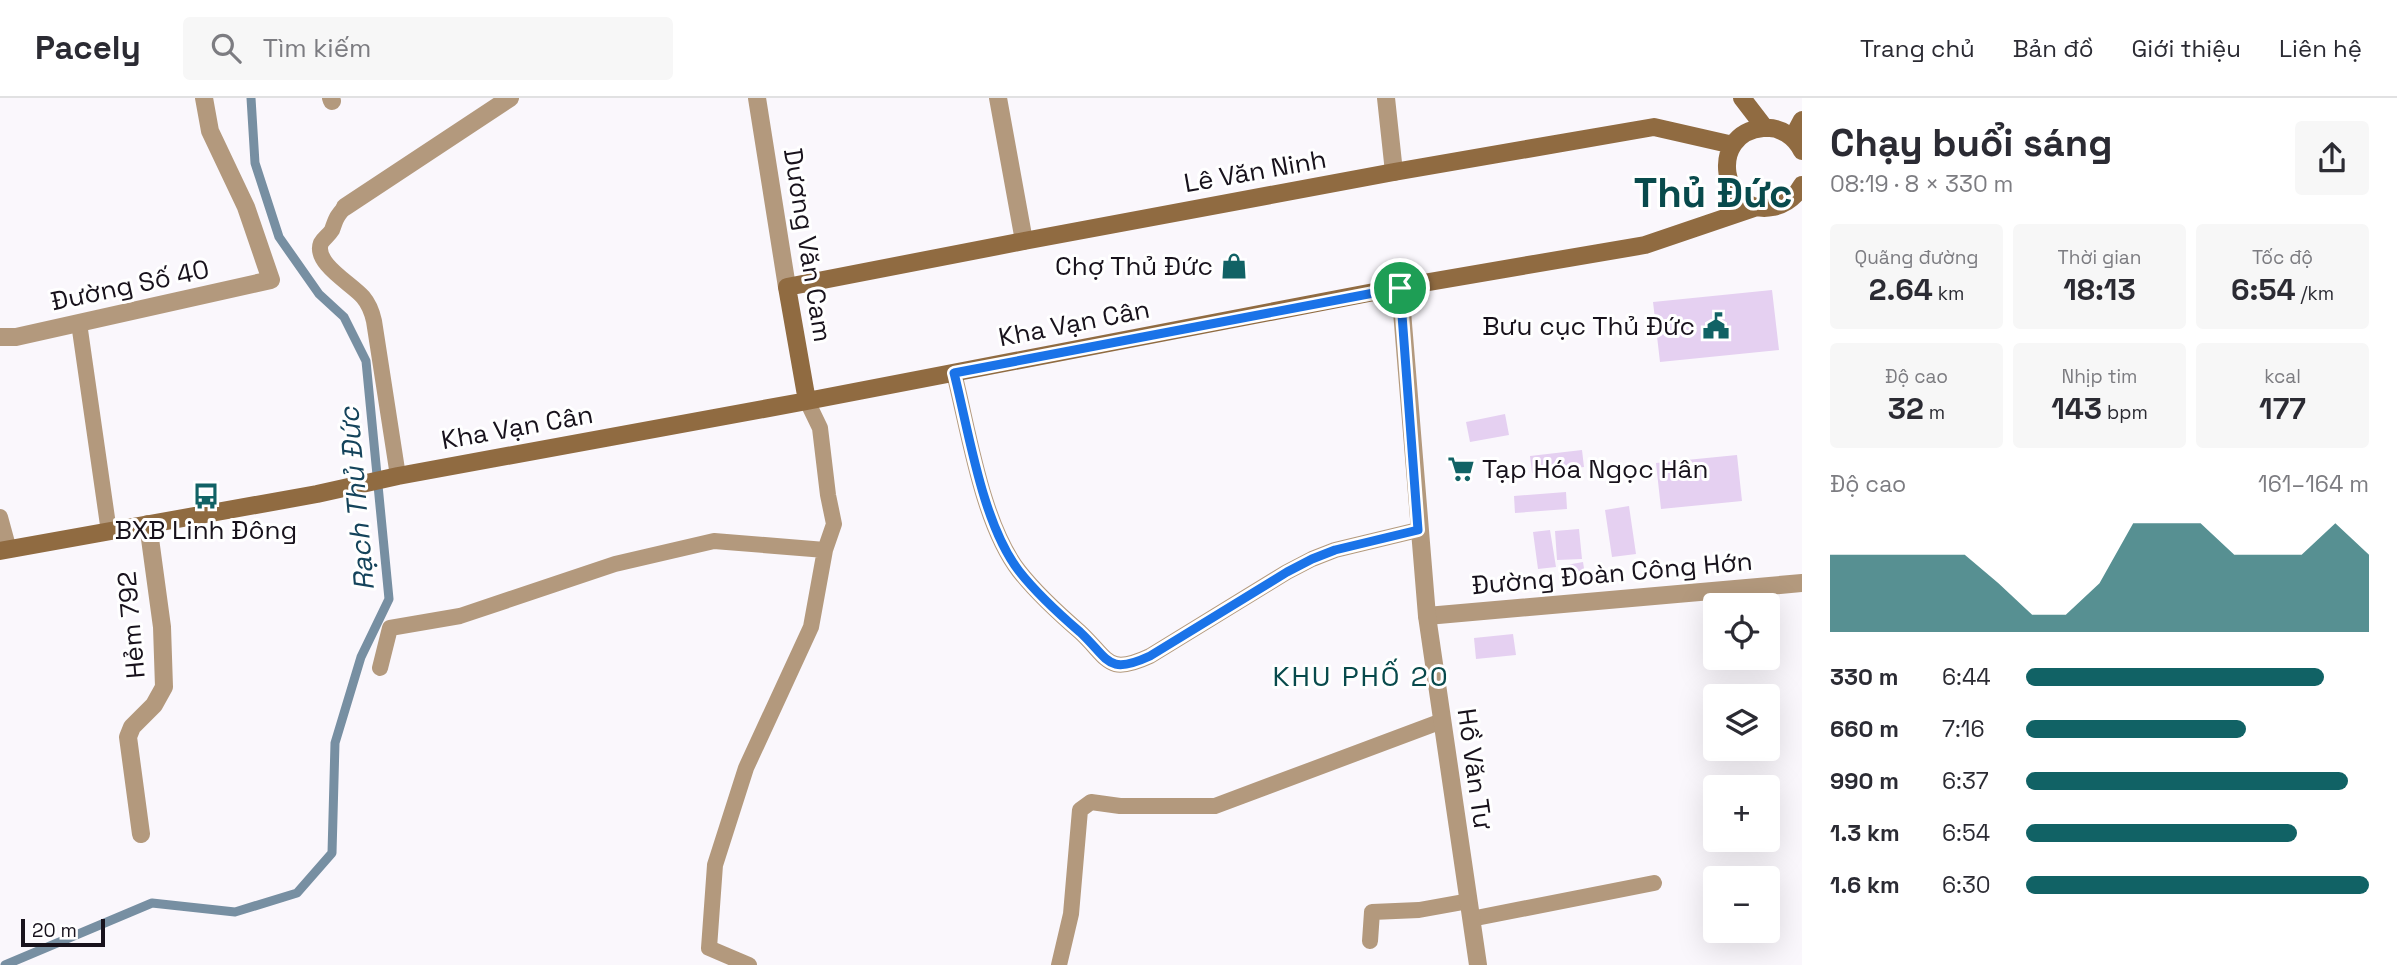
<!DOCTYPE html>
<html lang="vi">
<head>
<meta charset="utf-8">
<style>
  body { margin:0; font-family:"Space Grotesk",sans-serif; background:#f7f7f7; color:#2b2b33; height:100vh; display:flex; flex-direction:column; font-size:26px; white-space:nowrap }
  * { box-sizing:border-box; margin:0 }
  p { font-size:23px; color:#7c7c81 }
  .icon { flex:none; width:38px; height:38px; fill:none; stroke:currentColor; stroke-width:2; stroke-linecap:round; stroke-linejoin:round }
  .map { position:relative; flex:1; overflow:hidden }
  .side { display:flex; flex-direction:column; background:#fff; width:595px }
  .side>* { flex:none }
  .tools { position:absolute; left:1703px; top:495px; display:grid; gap:14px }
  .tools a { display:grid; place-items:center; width:77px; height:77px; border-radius:7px; background:#fff; box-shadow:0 7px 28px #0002; font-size:35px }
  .scale { position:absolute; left:21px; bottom:18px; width:84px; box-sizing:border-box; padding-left:7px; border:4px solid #18121c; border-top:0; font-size:19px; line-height:24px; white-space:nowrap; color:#18121c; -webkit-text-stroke:5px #fff; paint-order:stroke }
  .pin { position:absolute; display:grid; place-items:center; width:60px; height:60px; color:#fff; margin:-30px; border:4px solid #fff; border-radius:50%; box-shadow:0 2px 7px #0007 }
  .round { display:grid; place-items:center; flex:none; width:74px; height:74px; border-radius:7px; background:#f7f7f7 }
  .overview { display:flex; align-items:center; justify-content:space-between; height:119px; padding:0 28px }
  h1 { font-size:38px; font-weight:700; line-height:52px }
  .stats { display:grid; grid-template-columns:repeat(3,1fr); gap:10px; height:119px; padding:7px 28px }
  .stats div { display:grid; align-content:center; border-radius:7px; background:#f7f7f7; text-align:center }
  .stats b { font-size:30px; font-weight:700 }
  .stats small { font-size:19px; font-weight:400 }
  .stats p { font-size:19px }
  .chart { height:196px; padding:14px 28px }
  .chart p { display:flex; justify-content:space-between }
  .chart svg { width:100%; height:126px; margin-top:7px; fill:#116265; opacity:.7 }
  ul { padding:0 28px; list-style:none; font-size:23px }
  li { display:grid; grid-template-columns:112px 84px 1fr; align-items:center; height:52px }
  li i { height:18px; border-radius:9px; background:#116265 }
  header { display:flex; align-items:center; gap:42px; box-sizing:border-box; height:98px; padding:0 35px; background:#fff; border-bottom:2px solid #e1e1e2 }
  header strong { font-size:33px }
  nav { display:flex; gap:38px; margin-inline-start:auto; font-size:24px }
  .search { width:490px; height:63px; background:#f7f7f7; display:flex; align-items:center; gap:18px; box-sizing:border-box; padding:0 24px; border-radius:7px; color:#7c7c81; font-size:26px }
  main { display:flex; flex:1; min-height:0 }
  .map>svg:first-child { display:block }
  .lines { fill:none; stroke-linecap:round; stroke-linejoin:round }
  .stream { stroke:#778fa2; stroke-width:9 }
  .building { fill:#e5d0f1 }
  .service { stroke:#b3997d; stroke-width:16 }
  .minor { stroke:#b3997d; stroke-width:18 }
  .tertiary { stroke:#b3997d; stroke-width:18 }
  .secondary { stroke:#906b41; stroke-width:18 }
  .route-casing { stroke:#fff; stroke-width:14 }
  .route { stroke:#1a73e8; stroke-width:9 }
  .labels { text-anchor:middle; stroke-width:6; stroke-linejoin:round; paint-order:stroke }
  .street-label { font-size:26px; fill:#18121c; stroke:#fff }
  .poi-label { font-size:26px; fill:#18121c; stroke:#fff; text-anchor:end }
  .water-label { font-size:28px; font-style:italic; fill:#14435b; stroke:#fff }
  .neighbourhood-label { font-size:28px; letter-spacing:2px; fill:#084a4c; stroke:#fff }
  .town-label { font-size:40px; font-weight:bold; fill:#084a4c; stroke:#fff }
</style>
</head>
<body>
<header>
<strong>Pacely</strong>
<div class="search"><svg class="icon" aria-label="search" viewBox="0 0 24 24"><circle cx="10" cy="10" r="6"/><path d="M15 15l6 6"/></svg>Tìm kiếm</div>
<nav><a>Trang chủ</a><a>Bản đồ</a><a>Giới thiệu</a><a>Liên hệ</a></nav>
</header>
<main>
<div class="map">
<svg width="1802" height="867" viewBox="0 0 1802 867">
  <rect width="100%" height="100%" fill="#faf7fc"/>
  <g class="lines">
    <path class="stream" d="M5,867L152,805L235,814L297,795L332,755L335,645L361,559L389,501L366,263L344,219L319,196L279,139L255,65L251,0"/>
  </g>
  <path class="building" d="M1772,192L1779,252L1660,264L1653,204Z
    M1505,316L1509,337L1470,344L1466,324Z
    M1582,352L1584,369L1532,375L1530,358Z
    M1737,357L1742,403L1661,411L1656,365Z
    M1566,394L1567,411L1515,415L1514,398Z
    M1629,408L1636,456L1612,459L1605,412Z
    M1579,431L1582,461L1557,462L1555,433Z
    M1550,432L1556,469L1538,471L1533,434Z
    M1583,464L1586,483L1564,487L1561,468Z
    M1513,536L1516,557L1476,561L1474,540Z"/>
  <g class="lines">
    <path class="service" d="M345,109C336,119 336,121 332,132C329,137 324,140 321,145C313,165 352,186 363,199C369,206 372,214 374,223L398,378
      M79,225L109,434
      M954,275C969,334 982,425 1019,473C1037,496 1058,515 1080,534C1109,561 1107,578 1150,558L1287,474L1312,461L1335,452L1418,432
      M0,419L9,452
      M380,570L390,530L460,518L615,466L714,443L825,452
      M1471,821L1654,785
      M1370,843L1372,814L1419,812L1469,803
      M749,867L709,850L715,767L746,670L811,529L825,452L834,426L828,397L820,330L807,303
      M1059,867L1071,816L1080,712L1091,704L1120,708H1215L1442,623"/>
    <path class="minor" d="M331,0L332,3
      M998,0L1024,143
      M1386,0L1394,74
      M345,109L510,0
      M0,239H16L271,182L246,109L210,33L204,0
      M1427,518L1802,485
      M141,736L128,639L132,629L154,607L164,589L162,529L148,426"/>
    <path class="tertiary" d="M757,0L787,189
      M1400,189L1427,518L1478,867"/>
    <path class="secondary" d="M1742,0L1765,30
      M1793,39L1802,22
      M1802,53C1795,39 1780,28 1763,30C1707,35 1721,119 1773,109C1786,106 1796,98 1802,87
      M807,303L787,189L1024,143L1394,74L1654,29L1733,47
      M0,453L317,396L398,378L807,303L1400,189L1645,147L1757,109"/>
  </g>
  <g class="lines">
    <g class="route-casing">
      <path id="route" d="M1400,190L1418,432L1335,452L1312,461L1287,474L1150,558C1107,578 1109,561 1080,534C1058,515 1037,496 1019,473C982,425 969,334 954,275Z"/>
    </g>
    <use href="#route" class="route"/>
  </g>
  <defs>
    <g id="shop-bare" transform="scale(2.1)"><path d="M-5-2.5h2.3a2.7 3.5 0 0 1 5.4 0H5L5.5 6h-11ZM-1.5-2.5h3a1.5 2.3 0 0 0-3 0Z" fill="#116265" stroke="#fff" stroke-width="2.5" paint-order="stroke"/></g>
    <g id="civic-bare" transform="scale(2.1)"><path d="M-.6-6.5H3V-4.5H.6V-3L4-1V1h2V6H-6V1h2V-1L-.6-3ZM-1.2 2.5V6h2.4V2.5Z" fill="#116265" stroke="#fff" stroke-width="2.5" paint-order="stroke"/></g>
    <g id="supermarket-bare" transform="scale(2.1)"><path d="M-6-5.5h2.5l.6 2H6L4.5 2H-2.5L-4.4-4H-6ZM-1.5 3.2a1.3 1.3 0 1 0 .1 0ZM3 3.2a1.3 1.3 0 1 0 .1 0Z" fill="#116265" stroke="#fff" stroke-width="2.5" paint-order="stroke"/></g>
    <g id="bus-bare" transform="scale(2.1)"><path d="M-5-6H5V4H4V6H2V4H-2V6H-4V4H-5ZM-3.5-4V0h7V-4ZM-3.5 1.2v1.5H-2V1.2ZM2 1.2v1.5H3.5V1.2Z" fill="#116265" stroke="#fff" stroke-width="2.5" paint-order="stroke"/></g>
  </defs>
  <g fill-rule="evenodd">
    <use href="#shop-bare" x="1234" y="168"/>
    <use href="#civic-bare" x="1716" y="228"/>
    <use href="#supermarket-bare" x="1461" y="371"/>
    <use href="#bus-bare" x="206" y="398"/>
  </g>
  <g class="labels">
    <g class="street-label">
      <text transform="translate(1255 73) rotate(-10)" y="9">Lê Văn Ninh</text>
      <text transform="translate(808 147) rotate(81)" y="9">Dương Văn Cam</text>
      <text transform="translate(130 187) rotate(-12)" y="9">Đường Số 40</text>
      <text transform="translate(1074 225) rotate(-11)" y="9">Kha Vạn Cân</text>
      <text transform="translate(517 329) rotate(-10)" y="9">Kha Vạn Cân</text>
      <text transform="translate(1612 475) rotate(-5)" y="9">Đường Đoàn Công Hớn</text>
      <text transform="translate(131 527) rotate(-95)" y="9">Hẻm 792</text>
      <text transform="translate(1475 671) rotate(82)" y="9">Hồ Văn Tư</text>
    </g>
    <g class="poi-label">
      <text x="1213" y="177">Chợ Thủ Đức</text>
      <text x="1695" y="237">Bưu cục Thủ Đức</text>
      <text x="1482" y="380" text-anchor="start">Tạp Hóa Ngọc Hân</text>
      <text x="206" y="441" text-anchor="middle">BXB Linh Đông</text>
    </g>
    <g class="water-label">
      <text transform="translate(356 401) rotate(-95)" y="10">Rạch Thủ Đức</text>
    </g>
    <g class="neighbourhood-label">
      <text x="1361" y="588">KHU PHỐ 20</text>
    </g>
    <g class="town-label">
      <text x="1713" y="109">Thủ Đức</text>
    </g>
  </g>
</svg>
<div class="tools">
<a><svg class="icon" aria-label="locate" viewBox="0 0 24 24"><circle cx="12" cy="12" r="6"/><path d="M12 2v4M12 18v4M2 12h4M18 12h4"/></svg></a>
<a><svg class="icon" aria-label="layers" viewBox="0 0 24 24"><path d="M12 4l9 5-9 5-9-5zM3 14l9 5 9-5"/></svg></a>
<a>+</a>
<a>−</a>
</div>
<div class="scale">20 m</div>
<div class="pin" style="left:1400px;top:190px;background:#1e9e55"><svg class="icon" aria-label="arrive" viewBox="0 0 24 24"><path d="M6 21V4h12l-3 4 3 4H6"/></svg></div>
</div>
<section class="side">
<div class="overview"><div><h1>Chạy buổi sáng</h1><p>08:19 · 8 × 330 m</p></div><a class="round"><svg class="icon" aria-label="share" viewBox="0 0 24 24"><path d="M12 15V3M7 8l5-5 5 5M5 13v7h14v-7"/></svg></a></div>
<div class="stats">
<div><p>Quãng đường</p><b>2.64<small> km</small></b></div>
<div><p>Thời gian</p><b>18:13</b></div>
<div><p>Tốc độ</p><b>6:54<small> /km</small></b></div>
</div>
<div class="stats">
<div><p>Độ cao</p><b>32<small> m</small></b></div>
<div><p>Nhịp tim</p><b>143<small> bpm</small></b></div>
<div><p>kcal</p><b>177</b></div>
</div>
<div class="chart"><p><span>Độ cao</span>161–164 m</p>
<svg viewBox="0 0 160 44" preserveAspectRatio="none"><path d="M0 44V17L10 17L20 17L30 17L40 17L50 27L60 38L70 38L80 27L90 6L100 6L110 6L120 17L130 17L140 17L150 6L160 17V44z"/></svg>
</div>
<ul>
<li><b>330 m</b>6:44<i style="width:87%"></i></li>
<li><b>660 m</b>7:16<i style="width:64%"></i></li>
<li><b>990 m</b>6:37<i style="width:94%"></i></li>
<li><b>1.3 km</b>6:54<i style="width:79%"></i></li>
<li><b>1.6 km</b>6:30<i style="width:100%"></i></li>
</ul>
</section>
</main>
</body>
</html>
